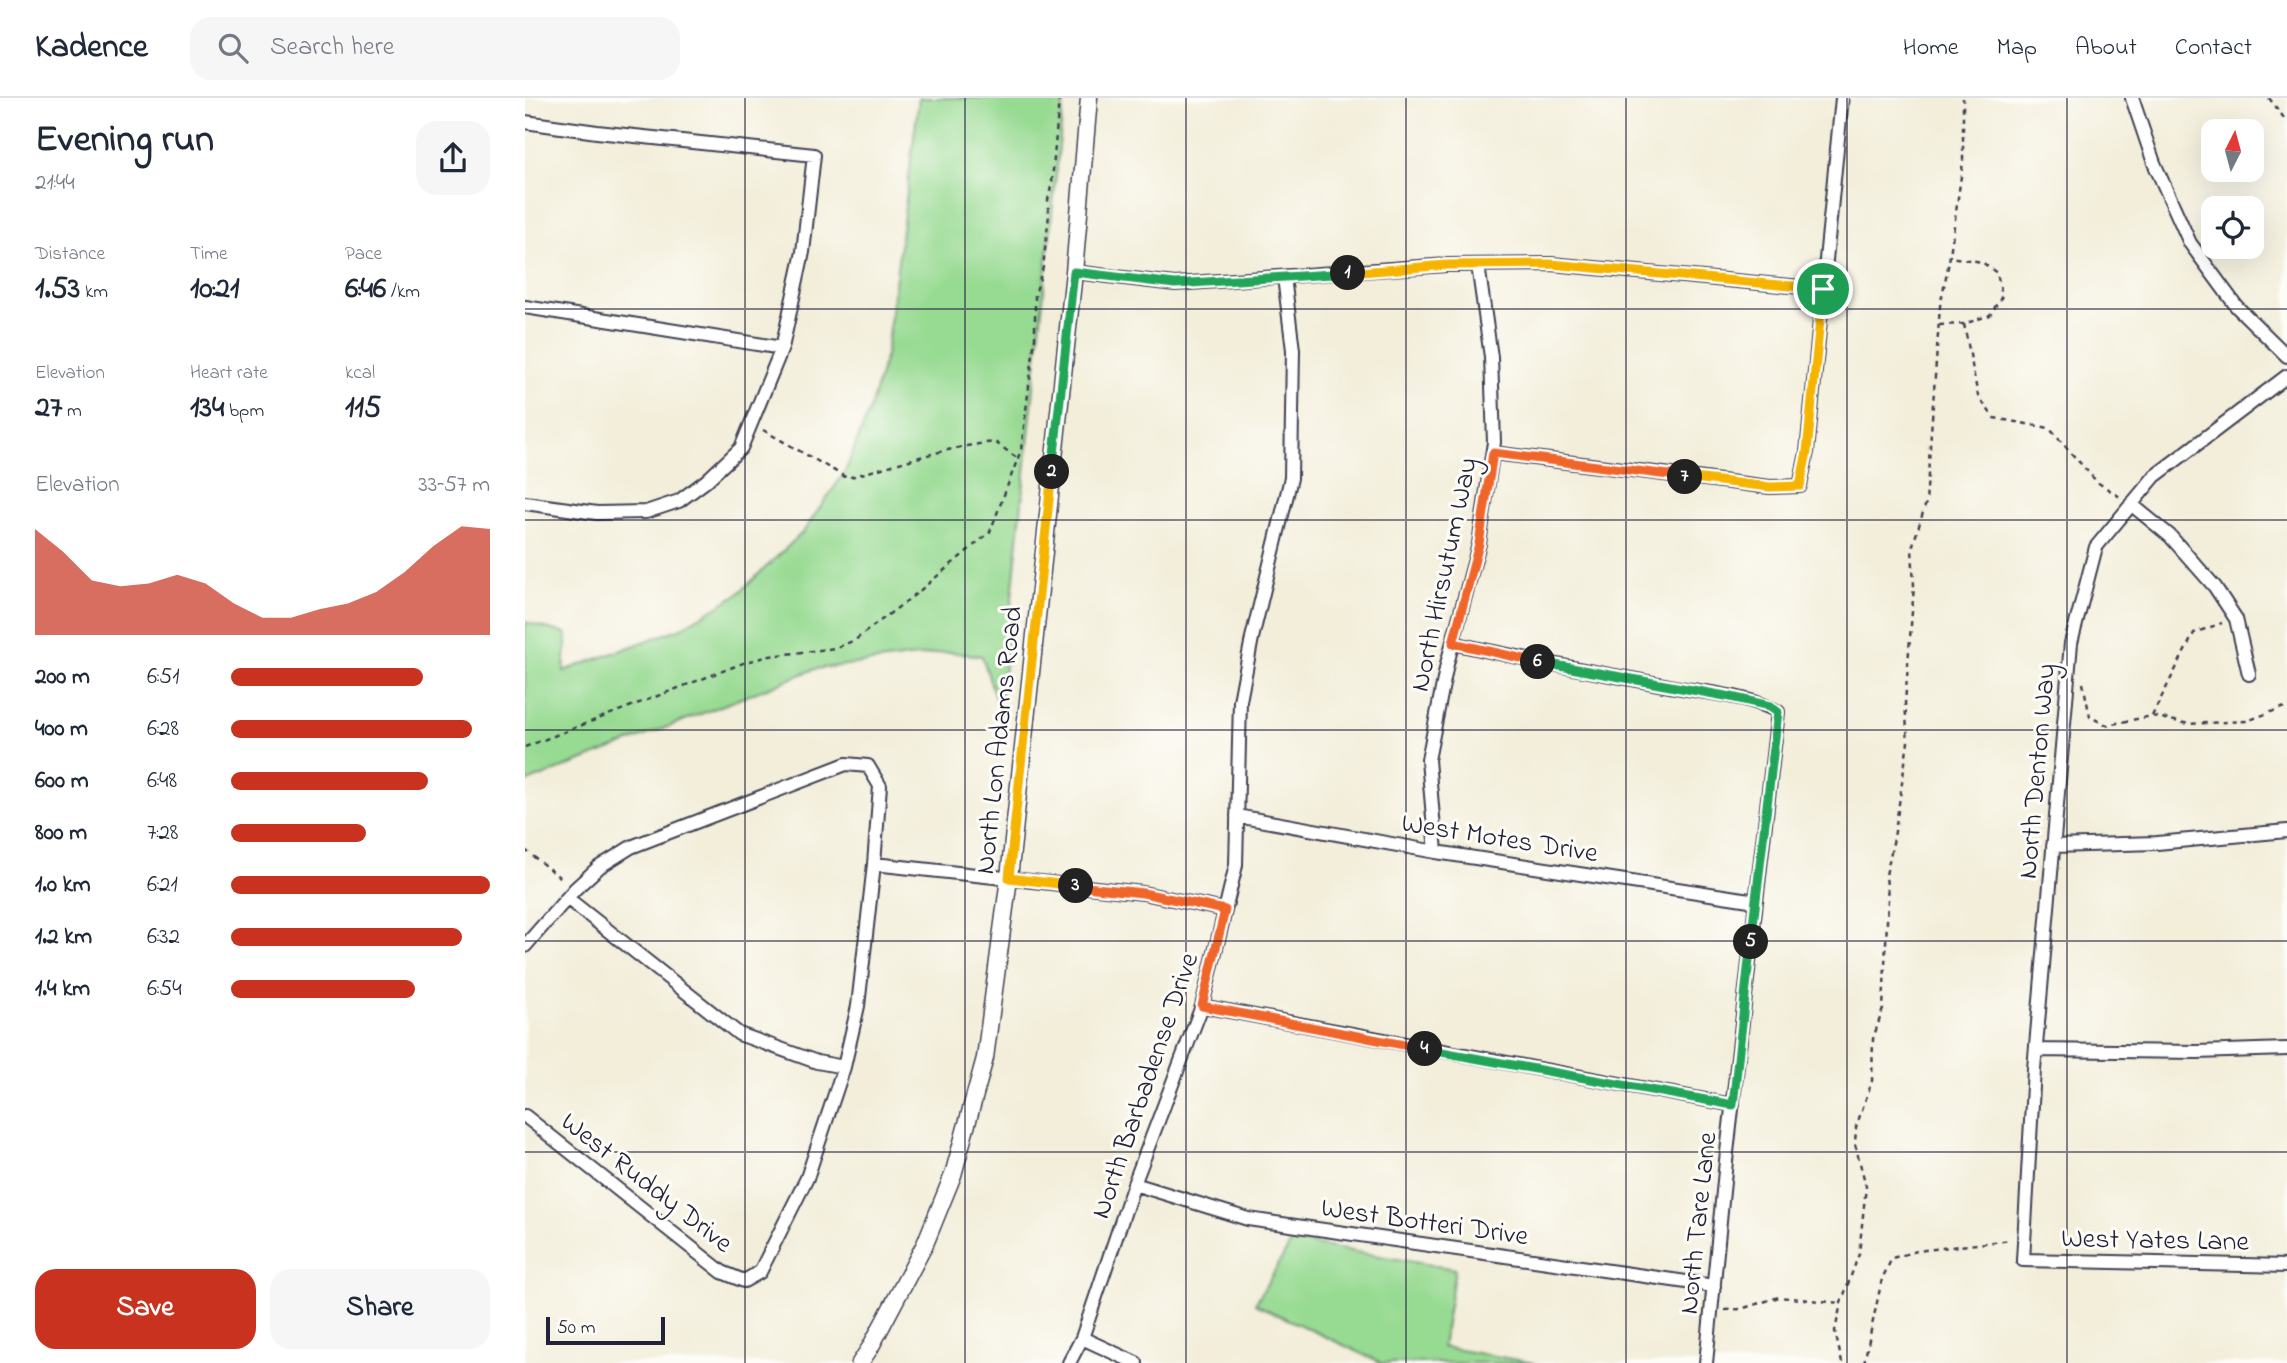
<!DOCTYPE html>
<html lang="en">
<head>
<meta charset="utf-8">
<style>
  body { margin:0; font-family:"Indie Flower",sans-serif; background:#f6f6f7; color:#1f2937; height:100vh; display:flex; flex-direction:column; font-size:26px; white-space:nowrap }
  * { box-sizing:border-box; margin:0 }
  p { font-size:23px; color:#747a83 }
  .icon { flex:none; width:38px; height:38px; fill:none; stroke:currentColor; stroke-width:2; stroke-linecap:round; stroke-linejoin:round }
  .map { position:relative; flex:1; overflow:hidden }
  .side { display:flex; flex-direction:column; background:#fff; width:525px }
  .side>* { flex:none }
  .needle { width:46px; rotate:6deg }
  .fabs { position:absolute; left:1676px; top:21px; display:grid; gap:14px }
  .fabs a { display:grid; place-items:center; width:63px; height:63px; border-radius:14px; background:#fff; box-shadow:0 7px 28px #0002; font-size:35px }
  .scale { position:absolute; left:21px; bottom:18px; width:119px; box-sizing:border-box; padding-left:7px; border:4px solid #22223b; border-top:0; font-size:19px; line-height:24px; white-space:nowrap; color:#22223b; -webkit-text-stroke:5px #fdfcf7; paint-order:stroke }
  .pin { position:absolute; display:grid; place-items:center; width:60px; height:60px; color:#fff; margin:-30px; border:4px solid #fff; border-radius:50%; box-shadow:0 2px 7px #0007 }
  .km { position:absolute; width:35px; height:35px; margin:-18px; border-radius:50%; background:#222; color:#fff; font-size:19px; line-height:35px; text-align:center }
  .round { display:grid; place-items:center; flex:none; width:74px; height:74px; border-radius:21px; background:#f6f6f7 }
  .summary { display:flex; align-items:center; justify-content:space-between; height:119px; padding:0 35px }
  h1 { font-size:38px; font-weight:800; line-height:52px }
  .metrics { display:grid; grid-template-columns:repeat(3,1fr); gap:10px; height:119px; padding:7px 35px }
  .metrics div { display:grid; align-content:center }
  .metrics b { font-size:30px; font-weight:800 }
  .metrics small { font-size:19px; font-weight:400 }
  .metrics p { font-size:19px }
  .chart { height:196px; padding:14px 35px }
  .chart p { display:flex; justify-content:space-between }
  .chart svg { width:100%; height:126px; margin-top:7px; fill:#c8321e; opacity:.7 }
  .cta { display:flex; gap:14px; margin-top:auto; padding:14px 35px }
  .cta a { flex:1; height:80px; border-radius:21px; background:#c8321e; color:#fff; font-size:28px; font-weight:800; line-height:80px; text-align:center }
  .cta a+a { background:#f6f6f7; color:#1f2937 }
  ul { padding:0 35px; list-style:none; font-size:23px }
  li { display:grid; grid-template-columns:112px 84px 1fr; align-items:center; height:52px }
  li i { height:18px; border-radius:9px; background:#c8321e }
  header { display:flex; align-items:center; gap:42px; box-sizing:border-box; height:98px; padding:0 35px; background:#fff; border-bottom:2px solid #e0e1e3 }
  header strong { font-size:33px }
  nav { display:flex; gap:38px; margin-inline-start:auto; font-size:24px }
  .search { width:490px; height:63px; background:#f6f6f7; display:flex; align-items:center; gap:18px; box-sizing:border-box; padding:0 24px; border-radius:21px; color:#747a83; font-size:26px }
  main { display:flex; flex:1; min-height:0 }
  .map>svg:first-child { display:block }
  .green { fill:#97da92; stroke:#5c7e66; stroke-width:2 }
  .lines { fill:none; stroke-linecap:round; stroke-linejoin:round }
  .minor-casing { stroke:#414153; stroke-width:16 }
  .tertiary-casing { stroke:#414153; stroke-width:19 }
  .path { stroke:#414153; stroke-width:2.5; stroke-dasharray:5 5; stroke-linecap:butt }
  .minor { stroke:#fff; stroke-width:12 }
  .tertiary { stroke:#fff; stroke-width:16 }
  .split-1-casing { stroke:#fff; stroke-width:14 }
  .split-2-casing { stroke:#fff; stroke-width:14 }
  .split-3-casing { stroke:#fff; stroke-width:14 }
  .split-4-casing { stroke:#fff; stroke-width:14 }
  .split-5-casing { stroke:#fff; stroke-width:14 }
  .split-6-casing { stroke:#fff; stroke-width:14 }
  .split-7-casing { stroke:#fff; stroke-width:14 }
  .split-8-casing { stroke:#fff; stroke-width:14 }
  .split-1 { stroke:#f5b400; stroke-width:9 }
  .split-2 { stroke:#22a559; stroke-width:9 }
  .split-3 { stroke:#f5b400; stroke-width:9 }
  .split-4 { stroke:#f0652b; stroke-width:9 }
  .split-5 { stroke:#22a559; stroke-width:9 }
  .split-6 { stroke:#22a559; stroke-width:9 }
  .split-7 { stroke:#f0652b; stroke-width:9 }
  .split-8 { stroke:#f5b400; stroke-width:9 }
  .grid { fill:none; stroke:#22223b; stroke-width:2; stroke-opacity:0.55 }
  .labels { text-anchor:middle; stroke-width:6; stroke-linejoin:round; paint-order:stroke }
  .street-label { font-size:28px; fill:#22223b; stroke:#fdfcf7 }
</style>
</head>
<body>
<header>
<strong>Kadence</strong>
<div class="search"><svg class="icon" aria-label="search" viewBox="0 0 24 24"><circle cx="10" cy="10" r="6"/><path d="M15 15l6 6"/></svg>Search here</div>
<nav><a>Home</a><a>Map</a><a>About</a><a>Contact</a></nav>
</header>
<main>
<section class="side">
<div class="summary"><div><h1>Evening run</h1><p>21:44</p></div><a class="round"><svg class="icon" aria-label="share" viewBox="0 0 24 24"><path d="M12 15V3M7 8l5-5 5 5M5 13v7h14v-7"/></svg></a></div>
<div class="metrics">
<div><p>Distance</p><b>1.53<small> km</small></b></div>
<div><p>Time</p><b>10:21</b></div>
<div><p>Pace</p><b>6:46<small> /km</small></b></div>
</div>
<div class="metrics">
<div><p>Elevation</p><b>27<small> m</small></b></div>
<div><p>Heart rate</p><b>134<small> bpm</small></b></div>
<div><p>kcal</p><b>115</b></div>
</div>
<div class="chart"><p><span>Elevation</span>33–57 m</p>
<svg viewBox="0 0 160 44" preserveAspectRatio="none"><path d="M0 44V7L10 15L20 25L30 27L40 26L50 23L60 26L70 33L80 38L90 38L100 35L110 33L120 29L130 22L140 13L150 6L160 7V44z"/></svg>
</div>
<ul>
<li><b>200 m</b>6:51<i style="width:74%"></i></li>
<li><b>400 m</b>6:28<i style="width:93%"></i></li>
<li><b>600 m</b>6:48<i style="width:76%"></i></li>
<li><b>800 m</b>7:28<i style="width:52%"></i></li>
<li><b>1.0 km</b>6:21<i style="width:100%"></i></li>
<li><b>1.2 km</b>6:32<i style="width:89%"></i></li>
<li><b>1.4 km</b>6:54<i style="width:71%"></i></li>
</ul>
<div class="cta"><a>Save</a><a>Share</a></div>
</section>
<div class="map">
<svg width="1762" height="1265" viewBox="0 0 1762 1265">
  <rect width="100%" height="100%" fill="#fdfcf7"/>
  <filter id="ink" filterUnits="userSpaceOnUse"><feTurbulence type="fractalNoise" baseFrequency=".0143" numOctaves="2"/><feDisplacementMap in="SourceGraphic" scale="14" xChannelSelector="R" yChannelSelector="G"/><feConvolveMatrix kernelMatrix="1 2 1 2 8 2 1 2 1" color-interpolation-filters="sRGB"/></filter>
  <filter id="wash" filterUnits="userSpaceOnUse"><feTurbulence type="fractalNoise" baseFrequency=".00686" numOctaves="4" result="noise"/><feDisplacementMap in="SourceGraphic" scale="28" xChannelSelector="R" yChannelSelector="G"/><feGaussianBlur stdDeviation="1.57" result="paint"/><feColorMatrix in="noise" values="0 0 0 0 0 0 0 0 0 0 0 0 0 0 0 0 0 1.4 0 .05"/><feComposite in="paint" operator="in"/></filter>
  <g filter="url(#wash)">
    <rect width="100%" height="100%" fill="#f3eeda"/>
    <path class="green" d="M394,0H539L475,615L457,558L424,554L290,571L0,685V524L42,536L39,573L154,531L213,496L278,434L320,374L345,311L361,256Z
      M767,1143L930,1171L917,1249L1010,1265H857L730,1206Z"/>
  </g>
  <g filter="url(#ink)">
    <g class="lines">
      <g class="minor-casing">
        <path id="minor" d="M1607,0L1629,65L1665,145L1712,209L1762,258
          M0,24L72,34L289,57L278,154L257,250L216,350L181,383L154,403L121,414L72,415L0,405
          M549,174L650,186L922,167L1026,166L1298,191
          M0,209L257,250
          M1762,278L1630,378L1571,449L1546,545L1509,971L1498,1162L1762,1168
          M968,355L1245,389L1275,388L1282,354L1317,0
          M1606,406L1645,438L1690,489L1711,521L1724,576
          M928,545C1001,562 1075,575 1149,589C1177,594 1230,599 1253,614L1201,1063L1181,1265
          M712,718L911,754L1231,803
          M1528,748L1632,745L1762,733
          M911,754L903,662L922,566L954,446L969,344L966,259L953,167
          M349,766L618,795L700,812
          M42,800L214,936L292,964L319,969
          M0,848L50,791L74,769L106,749L321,666L343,668L355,688L349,766L333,908L319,969L282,1080L235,1174L219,1183L197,1174L0,1018
          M677,908L1208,1007
          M1511,952L1672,954L1762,951
          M609,1086L723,1121L1189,1188
          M557,1240L611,1265
          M544,1265L557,1240L609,1086L677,908L711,767L715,603L727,540L766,380L768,252L759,179"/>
      </g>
      <g class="tertiary-casing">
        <path id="tertiary" d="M335,1265L345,1250L400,1146L428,1077L460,960L484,780L549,174L564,0"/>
      </g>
      <path class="path" d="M1744,0L1762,24
        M1439,226L1453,298L1469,320L1524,330L1572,384L1595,399
        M1414,227L1439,226L1465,217L1477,198L1472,175L1457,164L1425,159
        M238,332L322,380C371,367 419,349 470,344L492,360
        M1558,585L1565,619L1582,627L1627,618L1664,626L1722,623L1762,608
        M1627,618L1669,535L1697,525
        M0,649L221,564L245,558L311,550L330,542L392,495L465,434L496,352L510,240V197L518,169L524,117L523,102L527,84L534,0
        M0,752L38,782
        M1200,1212L1216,1211L1254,1199L1316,1205
        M1317,1265L1310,1233L1316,1205L1334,1156L1341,1088L1330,1046L1331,1029L1347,983L1348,941L1358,911L1363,801L1361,777L1369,740L1383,644L1380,605L1389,488L1387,450L1401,405L1415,208L1424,164L1438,64V0
        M1339,1265L1357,1181L1367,1160L1392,1153L1486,1142"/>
      <use href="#minor" class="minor"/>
      <use href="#tertiary" class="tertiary"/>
    </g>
  </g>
  <g class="lines" filter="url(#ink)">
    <g class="split-1-casing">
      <path id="split-1" d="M823,175L922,167L1026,166L1298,191"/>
    </g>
    <g class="split-2-casing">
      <path id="split-2" d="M527,374L549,174L650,186L823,175"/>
    </g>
    <g class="split-3-casing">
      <path id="split-3" d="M527,374L484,780L551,788"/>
    </g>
    <g class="split-4-casing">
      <path id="split-4" d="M551,788L618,795L700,812L677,908L900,951"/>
    </g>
    <g class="split-5-casing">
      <path id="split-5" d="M900,951L1208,1007L1226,844"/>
    </g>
    <g class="split-6-casing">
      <path id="split-6" d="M1013,564L1206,599L1245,608L1253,614L1226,844"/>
    </g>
    <g class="split-7-casing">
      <path id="split-7" d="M1013,564L928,545L954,446L968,355L1160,379"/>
    </g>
    <g class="split-8-casing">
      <path id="split-8" d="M1160,379L1245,389L1275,388L1282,354L1298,191"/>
    </g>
    <use href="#split-1" class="split-1"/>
    <use href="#split-2" class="split-2"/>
    <use href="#split-3" class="split-3"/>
    <use href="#split-4" class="split-4"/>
    <use href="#split-5" class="split-5"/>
    <use href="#split-6" class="split-6"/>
    <use href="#split-7" class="split-7"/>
    <use href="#split-8" class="split-8"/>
  </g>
  <path class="grid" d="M220,0V1265M440,0V1265M661,0V1265M881,0V1265M1101,0V1265M1322,0V1265M1542,0V1265M0,211H1762M0,422H1762M0,632H1762M0,843H1762M0,1054H1762"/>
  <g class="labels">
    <g class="street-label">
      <text transform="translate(917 476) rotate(-78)" y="10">North Hirsutum Way</text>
      <text transform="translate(472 642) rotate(-84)" y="10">North Lon Adams Road</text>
      <text transform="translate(1510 673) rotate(-85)" y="10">North Denton Way</text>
      <text transform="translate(975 738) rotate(9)" y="10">West Motes Drive</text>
      <text transform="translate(618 987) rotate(-71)" y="10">North Barbadense Drive</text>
      <text transform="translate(123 1083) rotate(38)" y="10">West Ruddy Drive</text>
      <text transform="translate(900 1122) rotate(8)" y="10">West Botteri Drive</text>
      <text transform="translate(1171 1125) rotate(-84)" y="10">North Tare Lane</text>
      <text transform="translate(1630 1140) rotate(1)" y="10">West Yates Lane</text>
    </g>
  </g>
</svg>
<div class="fabs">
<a><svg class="needle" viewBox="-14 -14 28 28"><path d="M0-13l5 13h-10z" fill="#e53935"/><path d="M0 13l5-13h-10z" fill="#747a83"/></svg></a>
<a><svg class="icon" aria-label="locate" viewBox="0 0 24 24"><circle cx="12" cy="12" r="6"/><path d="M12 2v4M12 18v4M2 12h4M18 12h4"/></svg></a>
</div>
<div class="scale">50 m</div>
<div class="pin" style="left:1298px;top:191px;background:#1e9e55"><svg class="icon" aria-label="arrive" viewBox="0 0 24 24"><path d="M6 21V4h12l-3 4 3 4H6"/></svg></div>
<b class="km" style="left:823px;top:175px">1</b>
<b class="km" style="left:527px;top:374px">2</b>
<b class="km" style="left:551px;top:788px">3</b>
<b class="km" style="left:900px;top:951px">4</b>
<b class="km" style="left:1226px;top:844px">5</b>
<b class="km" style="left:1013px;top:564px">6</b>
<b class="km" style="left:1160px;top:379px">7</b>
</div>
</main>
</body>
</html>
